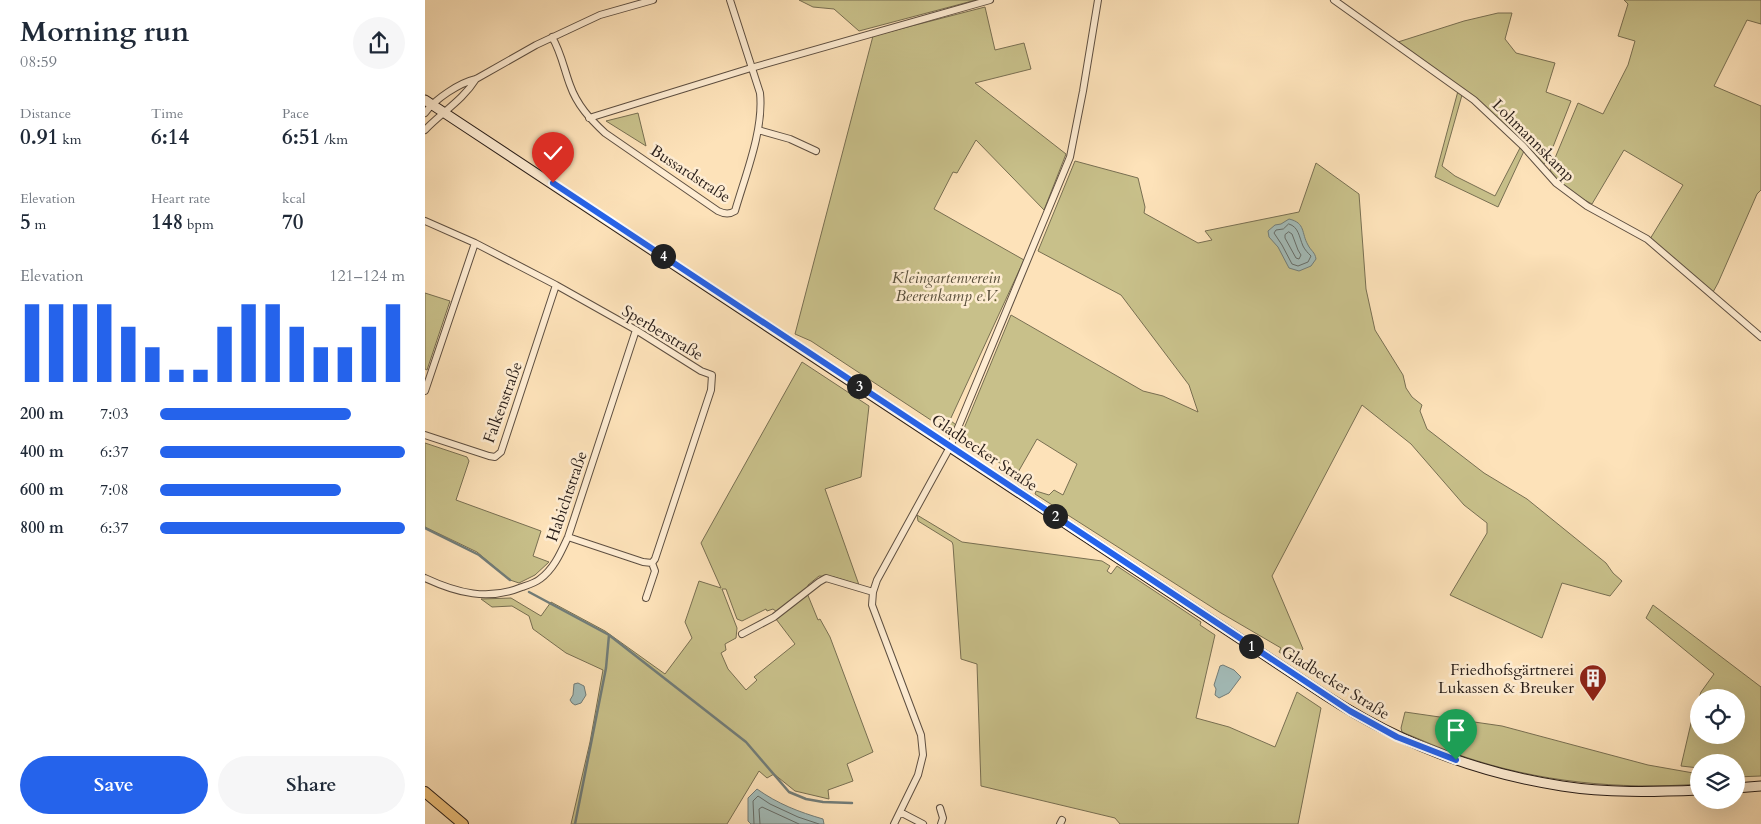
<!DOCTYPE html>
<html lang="en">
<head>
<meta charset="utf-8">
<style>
  body { margin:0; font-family:Cardo,serif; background:#f6f6f7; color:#1f2937; height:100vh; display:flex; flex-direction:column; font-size:19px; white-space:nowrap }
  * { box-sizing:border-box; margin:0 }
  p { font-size:16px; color:#747a83 }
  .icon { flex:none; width:28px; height:28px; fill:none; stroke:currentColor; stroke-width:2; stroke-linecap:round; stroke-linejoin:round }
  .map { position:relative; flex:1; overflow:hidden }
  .details { display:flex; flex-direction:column; background:#fff; width:425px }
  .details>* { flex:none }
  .tools { position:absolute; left:1265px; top:689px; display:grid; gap:10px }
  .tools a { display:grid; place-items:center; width:55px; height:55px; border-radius:50%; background:#fff; box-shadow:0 5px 20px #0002; font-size:25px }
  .pin { position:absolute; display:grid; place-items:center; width:42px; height:42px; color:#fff; margin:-51px -21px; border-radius:50% 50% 50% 0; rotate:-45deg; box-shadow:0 0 5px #0007 }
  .pin .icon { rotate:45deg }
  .km { position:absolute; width:25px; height:25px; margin:-12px; border-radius:50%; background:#222; color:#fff; font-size:14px; line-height:25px; text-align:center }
  .round { display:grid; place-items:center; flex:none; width:52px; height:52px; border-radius:26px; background:#f6f6f7 }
  .overview { display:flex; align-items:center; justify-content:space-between; height:85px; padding:0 20px }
  h1 { font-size:28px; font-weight:700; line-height:38px }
  .metrics { display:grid; grid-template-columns:repeat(3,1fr); gap:8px; height:85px; padding:5px 20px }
  .metrics div { display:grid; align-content:center }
  .metrics b { font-size:21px; font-weight:700 }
  .metrics small { font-size:14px; font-weight:400 }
  .metrics p { font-size:14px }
  .chart { height:140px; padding:10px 20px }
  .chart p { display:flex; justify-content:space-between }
  .chart svg { width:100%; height:90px; margin-top:5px; stroke:#2563eb; stroke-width:6 }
  .cta { display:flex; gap:10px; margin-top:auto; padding:10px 20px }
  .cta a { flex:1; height:58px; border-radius:30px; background:#2563eb; color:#fff; font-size:20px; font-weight:700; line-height:58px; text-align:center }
  .cta a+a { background:#f6f6f7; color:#1f2937 }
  ul { padding:0 20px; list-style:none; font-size:16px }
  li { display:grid; grid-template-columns:80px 60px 1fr; align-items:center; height:38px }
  li i { height:12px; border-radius:6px; background:#2563eb }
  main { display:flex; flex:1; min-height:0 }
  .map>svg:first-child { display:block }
  .green { fill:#c8c08a; stroke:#786f52; fill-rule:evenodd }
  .water { fill:#a3bcb9; stroke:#727d79 }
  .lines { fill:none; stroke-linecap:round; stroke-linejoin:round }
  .shore { stroke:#666d69; stroke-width:1 }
  .stream { stroke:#727d79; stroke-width:2.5 }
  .street-casing { stroke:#5e4f41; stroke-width:8 }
  .secondary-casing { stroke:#291e19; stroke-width:11 }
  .primary-casing { stroke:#291e19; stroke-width:12 }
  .street { stroke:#feecd2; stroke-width:6 }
  .secondary { stroke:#feecd2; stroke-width:9 }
  .primary { stroke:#eec17c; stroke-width:10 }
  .route-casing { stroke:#fff; stroke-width:10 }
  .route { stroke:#2563eb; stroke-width:6 }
  .labels { text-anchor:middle; stroke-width:5; stroke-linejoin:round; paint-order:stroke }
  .street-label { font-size:16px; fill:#291e19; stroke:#feecd2 }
  .park-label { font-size:16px; font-style:italic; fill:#594f3b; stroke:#feecd2 }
  .poi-label { font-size:16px; fill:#291e19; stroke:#feecd2; text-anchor:end }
</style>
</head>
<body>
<main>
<section class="details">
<div class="overview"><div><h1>Morning run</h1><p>08:59</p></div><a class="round"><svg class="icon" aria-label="share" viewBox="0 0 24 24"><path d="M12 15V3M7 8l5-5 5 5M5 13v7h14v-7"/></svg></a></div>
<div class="metrics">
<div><p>Distance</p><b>0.91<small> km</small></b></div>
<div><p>Time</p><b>6:14</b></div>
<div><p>Pace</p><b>6:51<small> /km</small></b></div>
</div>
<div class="metrics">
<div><p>Elevation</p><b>5<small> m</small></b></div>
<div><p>Heart rate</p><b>148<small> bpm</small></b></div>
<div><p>kcal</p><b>70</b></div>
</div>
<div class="chart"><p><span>Elevation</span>121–124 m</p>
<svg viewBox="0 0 160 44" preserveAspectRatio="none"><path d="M5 44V6M15 44V6M25 44V6M35 44V6M45 44V17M55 44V27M65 44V38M75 44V38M85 44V17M95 44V6M105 44V6M115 44V17M125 44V27M135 44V27M145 44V17M155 44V6"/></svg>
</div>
<ul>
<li><b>200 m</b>7:03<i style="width:78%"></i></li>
<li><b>400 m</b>6:37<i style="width:100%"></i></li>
<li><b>600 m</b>7:08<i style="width:74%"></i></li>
<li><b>800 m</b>6:37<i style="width:100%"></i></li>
</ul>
<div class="cta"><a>Save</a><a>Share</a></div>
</section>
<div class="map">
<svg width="1336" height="824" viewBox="0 0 1336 824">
  <rect width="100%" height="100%" fill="#fde2b9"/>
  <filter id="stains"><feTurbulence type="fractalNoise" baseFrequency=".004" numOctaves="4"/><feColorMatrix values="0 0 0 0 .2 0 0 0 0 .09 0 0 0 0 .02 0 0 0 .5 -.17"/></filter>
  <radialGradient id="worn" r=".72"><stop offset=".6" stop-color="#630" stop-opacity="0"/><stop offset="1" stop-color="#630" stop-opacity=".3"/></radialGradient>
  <path class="green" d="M374,0H551L434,31L409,9L388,7Z
    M1199,0H1336V24L1322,20L1289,86L1336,106V190L1332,194L1293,283L1288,292L1225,239L1258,185L1199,150L1167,204C1150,195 1135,187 1125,170L1153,103L1178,114L1203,65L1210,41L1193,36L1203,4Z
    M560,7L570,50L599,43L606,69L550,83L641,154L619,210L551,140L532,173L528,172L509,209L599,260L525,420L531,425L527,434L386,341L370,334L448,36Z
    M1073,13H1087L1080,39L1091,53L1130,63L1121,92L1146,101L1124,157L1119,164L1098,142L973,42L1039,21Z
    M1033,91L1037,95L1017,166L1030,176L1070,196L1096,146L1099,151L1073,207L1010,177Z
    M213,113L221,146L181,121Z
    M650,161L713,178L720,207L719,213L773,243L787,240L780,231L874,212L891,163L934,194L941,289L950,330L978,375L981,388L987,397L997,405L995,411L1002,429L1059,473L1102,499L1181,563L1188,573L1197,581L1185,596L1137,583L1117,638L1025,595L1062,533V523L1039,505L986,444L937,405L847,576L878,649L867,660L854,652L856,648L796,613L610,494L611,491L624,495L629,490L638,495L652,464L612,439L592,474L535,438L586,315L718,391L738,396L773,412L764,385L696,295L613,251Z
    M0,293L25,301L2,370L0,369Z
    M377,362L444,406L436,477L400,489L434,585L409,577L394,576L383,585V588L352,612L348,609L342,611L341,609L317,621L312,619L301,589H297L312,628L311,638L300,644L301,650L296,653L303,669L321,690L332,680L329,677L370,644L351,619L382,593L393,620L395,619L405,637L448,752L422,764L428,781L403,790L404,799L370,791L349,774L342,778L334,771L302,824H146L165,742L178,670L141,653L108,629L104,616L87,606L67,607L56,599L86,598L116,616L126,602L180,631L240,674L267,638L260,622L274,581L296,588L276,543Z
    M0,443L42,457L44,461L31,500L116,531L108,556L124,562L110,575L94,583L85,580L52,552L0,527Z
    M492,515L537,542L677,561L685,566L682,571L686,574L692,566L776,622L775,625L790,635L771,718L804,727L850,747L872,692L896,708L873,824H695L690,818L556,786L552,664L536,659L528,545L527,542L493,521Z
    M1228,605L1336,687V776L1311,777V762H1274V768L1256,766L1267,719L1276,692L1289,674L1221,618ZM1274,698H1311V735H1274Z
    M980,712L1077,726L1223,765L1274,774V784C1194,790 1113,782 1037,756C1016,749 997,740 977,732L976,728Z"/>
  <path class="water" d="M864,219C881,223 876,233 883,245C886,251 890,252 891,259L886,266L874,271L864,268L853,247L844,237L843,231L850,225L856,224Z
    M798,665L809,670L816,677L804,693L794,698L790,695L791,689L789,685L795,666Z
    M153,683L159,686L161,695L156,703L150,705L147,703L145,700L148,695L149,684Z
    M332,789C353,804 374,812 398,819L399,824H326L323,821V798Z"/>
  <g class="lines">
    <path class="shore" d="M864,224C874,227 874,237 878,246C880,250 883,253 886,256L883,262L873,266L867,264L857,245L849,233L851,230L858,229Z
      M864,232L867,234L873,250L876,255L874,259L871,258L860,238V235Z
      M329,824L328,801L333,796L345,804L373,817L394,824
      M335,824L334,809L337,807L374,824"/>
    <path class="stream" d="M0,528L54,555L85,580
      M104,592L184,635L181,668L150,824
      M184,635L321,742L364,792L381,799L398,802L427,803"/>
    <g class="street-casing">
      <path id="street" d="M909,0L1049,100L1098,146L1131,183L1162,206L1222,239L1336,337
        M127,37C136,52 139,69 145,85C152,105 165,119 180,133L293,211C299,214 304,215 310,211C320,176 339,130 335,93L305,0
        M0,113C10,99 34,83 51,79L111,45L175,15L228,0
        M164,118L326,68L565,0
        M0,130C16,113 38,100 51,79
        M333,130L365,139L391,151
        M0,221L50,243L131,285L211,330L276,371L287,375L286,390L230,559L227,563L218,562L143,537
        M0,391L50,243
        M0,435L64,456L70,457L76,452L131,285
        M0,578C32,593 63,601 97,587C103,585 110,583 115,579C129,569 136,552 143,537L211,330
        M221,598L230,571L227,563
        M317,634L349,617L394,582L401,578L448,592
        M515,808L518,818L516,824
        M475,812L498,824
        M469,824L493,775L498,755L496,735L447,605L448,592L452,580L525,447L645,157L658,91L673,0
        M635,824L637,820"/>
    </g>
    <g class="secondary-casing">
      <path id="secondary" d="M0,100L900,695C972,742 1052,773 1137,786C1182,793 1228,792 1274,790
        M1311,788L1336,786"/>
    </g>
    <g class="primary-casing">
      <path id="primary" d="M0,792L38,824"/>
    </g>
    <use href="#street" class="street"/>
    <use href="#secondary" class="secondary"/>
    <use href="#primary" class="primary"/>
  </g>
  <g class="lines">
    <g class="route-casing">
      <path id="route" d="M128,183L925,711L972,737L1031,760"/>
    </g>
    <use href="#route" class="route"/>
  </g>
  <defs>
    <g id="building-pin" transform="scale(1.4375)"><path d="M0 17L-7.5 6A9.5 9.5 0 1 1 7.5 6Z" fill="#8f2418" stroke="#feecd2"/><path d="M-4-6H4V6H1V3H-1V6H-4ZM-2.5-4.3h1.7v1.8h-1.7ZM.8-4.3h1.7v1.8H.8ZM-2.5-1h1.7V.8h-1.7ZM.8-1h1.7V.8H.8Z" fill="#fff"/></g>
  </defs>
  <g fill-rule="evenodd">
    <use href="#building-pin" x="1168" y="678"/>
  </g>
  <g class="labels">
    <g class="street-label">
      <text transform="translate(1109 140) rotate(45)" y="6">Lohmannskamp</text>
      <text transform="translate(266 173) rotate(33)" y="6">Bussardstraße</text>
      <text transform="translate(238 332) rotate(31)" y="6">Sperberstraße</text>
      <text transform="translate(77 402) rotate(-70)" y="6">Falkenstraße</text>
      <text transform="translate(560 452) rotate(34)" y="6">Gladbecker Straße</text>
      <text transform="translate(141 496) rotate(-71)" y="6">Habichtstraße</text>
      <text transform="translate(911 682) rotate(32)" y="6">Gladbecker Straße</text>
    </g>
    <g class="park-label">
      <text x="521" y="283">Kleingartenverein<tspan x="521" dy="18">Beerenkamp e.V.</tspan></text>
    </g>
    <g class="poi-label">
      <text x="1149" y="675">Friedhofsgärtnerei<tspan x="1149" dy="18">Lukassen &amp; Breuker</tspan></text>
    </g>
  </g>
  <rect width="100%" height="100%" filter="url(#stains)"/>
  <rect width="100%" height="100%" fill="url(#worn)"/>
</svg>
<div class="tools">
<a><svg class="icon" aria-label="locate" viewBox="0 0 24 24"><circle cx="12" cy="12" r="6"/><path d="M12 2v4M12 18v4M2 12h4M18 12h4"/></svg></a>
<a><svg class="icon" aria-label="layers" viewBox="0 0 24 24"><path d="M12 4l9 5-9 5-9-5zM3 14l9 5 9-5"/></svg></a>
</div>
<div class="pin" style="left:1031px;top:760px;background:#1e9e55"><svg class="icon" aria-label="arrive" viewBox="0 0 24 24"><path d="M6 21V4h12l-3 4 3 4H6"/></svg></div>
<div class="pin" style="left:128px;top:183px;background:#d93025"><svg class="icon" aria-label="check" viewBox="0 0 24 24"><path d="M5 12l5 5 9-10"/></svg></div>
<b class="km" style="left:826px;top:646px">1</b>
<b class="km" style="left:630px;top:516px">2</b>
<b class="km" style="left:434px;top:386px">3</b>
<b class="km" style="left:238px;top:256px">4</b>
</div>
</main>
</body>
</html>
